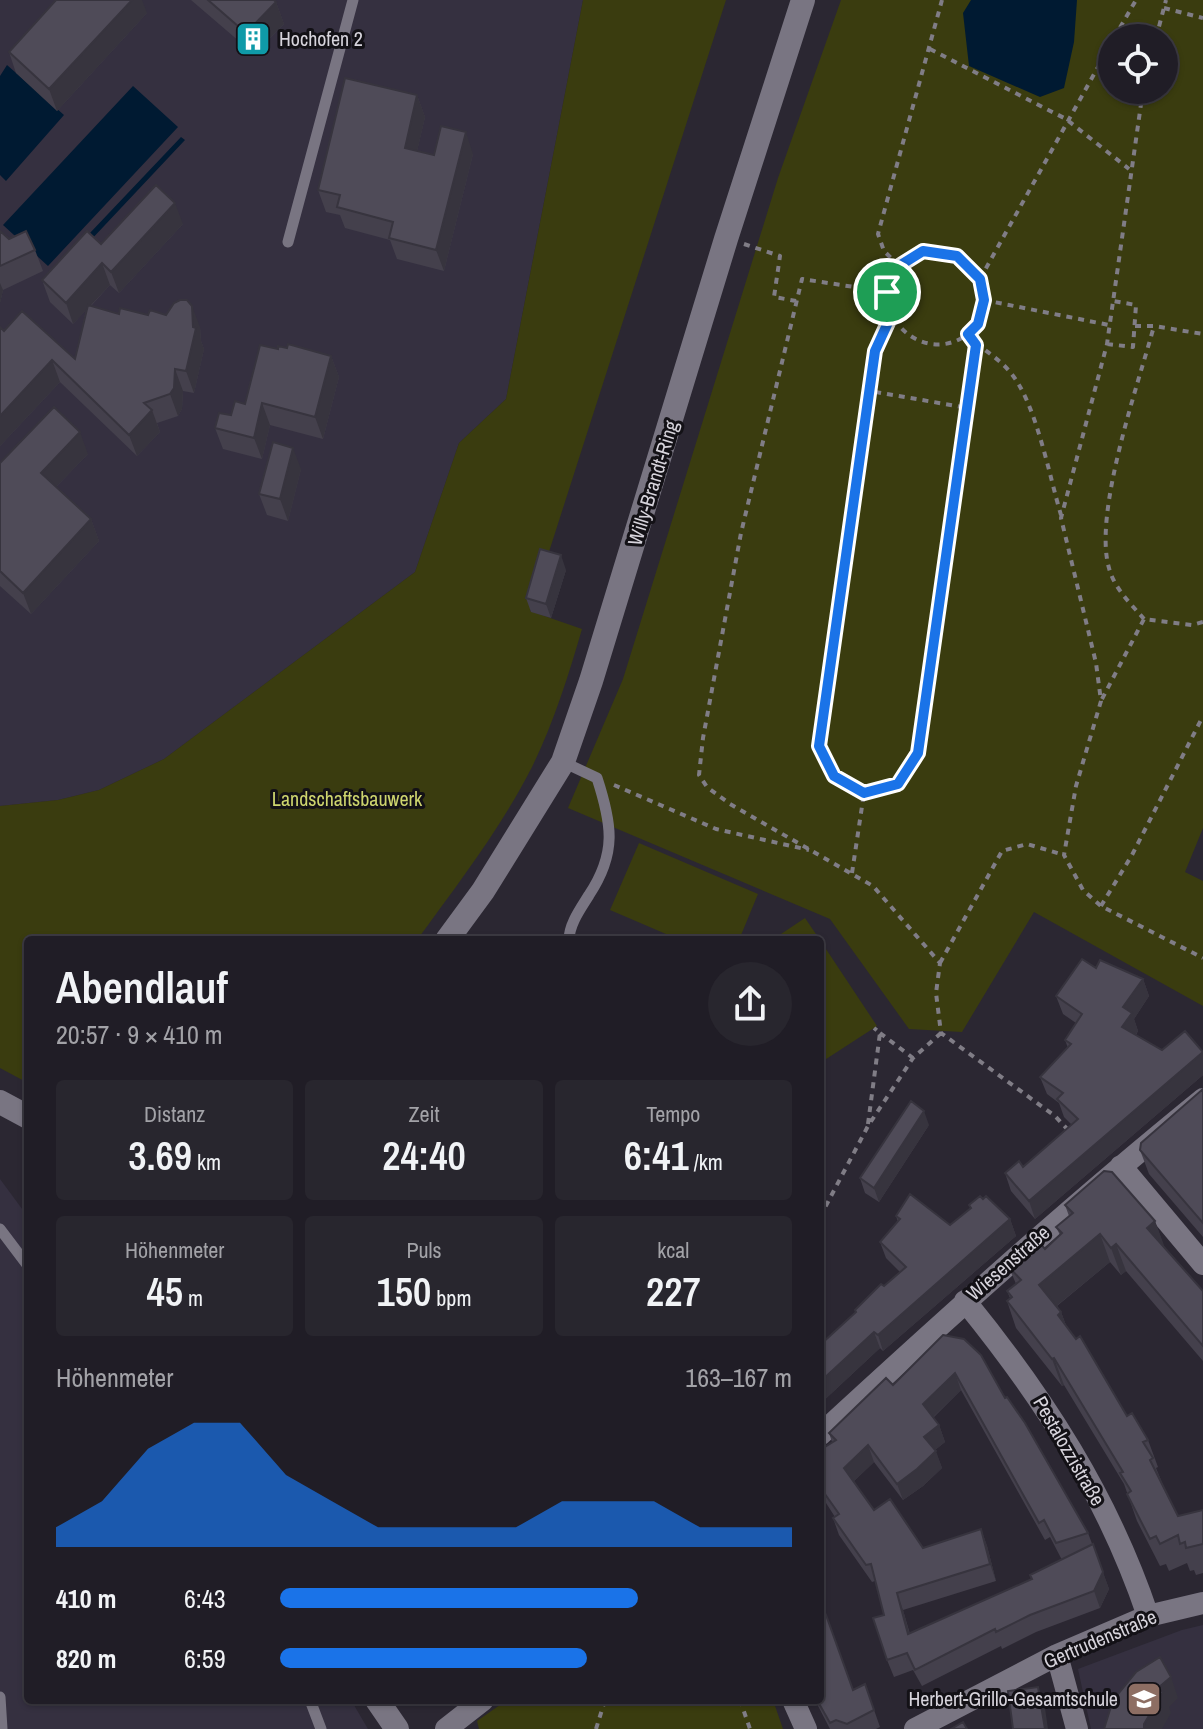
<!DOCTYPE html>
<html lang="de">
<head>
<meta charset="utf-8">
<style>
  body { margin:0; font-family:"Archivo Narrow",sans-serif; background:#28262e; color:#f1f3f6; height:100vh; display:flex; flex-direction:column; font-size:30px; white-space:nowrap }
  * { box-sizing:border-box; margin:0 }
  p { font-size:26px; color:#a2a2a7 }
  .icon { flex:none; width:44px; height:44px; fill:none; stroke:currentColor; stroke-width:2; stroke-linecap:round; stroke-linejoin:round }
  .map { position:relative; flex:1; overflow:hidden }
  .details { position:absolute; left:24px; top:936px; width:800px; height:768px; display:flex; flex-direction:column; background:#201d26; border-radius:8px; box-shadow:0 2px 6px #0004,0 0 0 2px #3d3b43 }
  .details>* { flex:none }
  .tools { position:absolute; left:1098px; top:24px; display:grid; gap:16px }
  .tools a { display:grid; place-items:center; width:80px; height:80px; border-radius:50%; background:#201d26; box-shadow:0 2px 6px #0004,0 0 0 2px #3d3b43; font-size:40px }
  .pin { position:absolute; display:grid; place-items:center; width:68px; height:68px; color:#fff; margin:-34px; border:4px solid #fff; border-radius:50%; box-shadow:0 2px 8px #0007 }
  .round { display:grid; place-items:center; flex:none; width:84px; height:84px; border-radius:42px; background:#28262e }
  .summary { display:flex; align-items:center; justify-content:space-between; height:136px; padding:0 32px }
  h1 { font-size:44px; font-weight:600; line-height:60px }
  .metrics { display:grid; grid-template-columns:repeat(3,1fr); gap:12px; height:136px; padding:8px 32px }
  .metrics div { display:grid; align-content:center; border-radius:8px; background:#28262e; text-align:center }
  .metrics b { font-size:40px; font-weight:600 }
  .metrics small { font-size:22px; font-weight:400 }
  .metrics p { font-size:22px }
  .chart { height:224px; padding:16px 32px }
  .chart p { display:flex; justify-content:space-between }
  .chart svg { width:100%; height:144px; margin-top:8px; fill:#1a73e8; opacity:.7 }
  ul { padding:0 32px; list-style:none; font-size:26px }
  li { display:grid; grid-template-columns:128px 96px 1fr; align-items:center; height:60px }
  li i { height:20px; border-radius:10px; background:#1a73e8 }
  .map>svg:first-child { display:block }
  .built { fill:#353040 }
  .green { fill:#3a3c0f; fill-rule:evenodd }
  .water { fill:#001a32 }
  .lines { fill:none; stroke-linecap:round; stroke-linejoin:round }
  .path { stroke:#807d86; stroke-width:4; stroke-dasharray:6 6; stroke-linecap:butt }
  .lane { stroke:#797582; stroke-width:11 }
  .street { stroke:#797582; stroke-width:22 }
  .secondary { stroke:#797582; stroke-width:24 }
  .wall { fill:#44404c; fill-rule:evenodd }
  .shaded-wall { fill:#37343e }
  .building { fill:#4f4b58; stroke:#37343e; stroke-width:2 }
  .route-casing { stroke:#fff; stroke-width:16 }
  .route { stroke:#1a73e8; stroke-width:10 }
  .labels { text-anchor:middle; stroke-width:6; stroke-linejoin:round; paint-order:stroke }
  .poi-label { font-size:20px; fill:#d7d4dc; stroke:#131116; text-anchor:start }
  .street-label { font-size:20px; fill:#d7d4dc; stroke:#131116 }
  .park-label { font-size:20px; fill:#ced56e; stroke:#131116 }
</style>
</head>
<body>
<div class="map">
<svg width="1203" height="1729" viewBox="0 0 1203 1729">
  <rect width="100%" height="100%" fill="#2b2732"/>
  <path class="built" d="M0,0H583L506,399L459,443L415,572L164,759L99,790L58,800L0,806Z
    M0,1179L28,1217V1700H351L368,1729H0Z
    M1203,1625V1729H1091L1078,1669L1182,1630Z"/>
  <path class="green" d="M583,0H726L530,611L582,629C568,677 554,722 532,767C501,828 457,885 417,940H28V1083L0,1068V806L58,800L99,790L164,759L415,572L459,443L506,399Z
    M841,0H1203V828L1185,872L1203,881V1006L1034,912L962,1032L909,1029L830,919L568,808L623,679L778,178ZM1112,38H1164V90H1112Z
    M639,843L758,894L739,940H680L610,910Z
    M805,918L820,940H772Z
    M820,940L877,1026L820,1063Z
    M507,1700H773L783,1729H479L477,1721Z"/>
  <path class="water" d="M971,0H1077L1074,42L1064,88L1040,97L969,66L963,13Z
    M7,65L64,115L6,181L0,175V76Z
    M133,86L178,127L48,266L3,225Z
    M181,137L185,140L57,276L53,272Z"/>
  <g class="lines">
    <path class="path" d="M1164,8L1203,18
      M1114,38L1136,0
      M1156,38L1166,0
      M930,49L1066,119L1129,169
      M1143,90L1107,344L1061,518L1096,663L1101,701L1076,786L1064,855L1083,890L1101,906L1203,958
      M744,244L780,256L774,297L796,301
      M923,251C933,253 950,252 959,258C982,275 994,310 970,332C928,369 864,316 897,269C903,261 914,256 923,251Z
      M899,266L884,251L878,234L942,0
      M980,279L1112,42
      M887,292L802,279L741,533L703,738L699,775L707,787L730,804L873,886L940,963L936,993L941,1033L1055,1116L1070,1132
      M984,300L1109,325
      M891,316L875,351L870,391L968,408L976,345
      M1135,326H1154L1203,334
      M968,334C980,349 998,357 1010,372C1036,402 1049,475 1061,515
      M1107,344L1133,347L1136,305L1113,301
      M870,391L819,746L834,776L864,793L898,784L918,753L968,408
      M1144,619C1131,604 1114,588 1109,568C1093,513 1138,385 1154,326
      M1102,699L1144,619L1192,625L1203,622
      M614,785L716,829L809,850
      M852,873L864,793
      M1101,906L1132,855L1203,716
      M940,963L1002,851L1027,844L1064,855
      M880,1033L913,1058
      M868,1124L880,1033L874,1028
      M820,1217L868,1126L913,1058L941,1033
      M740,1700L750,1729
      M596,1729L605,1700"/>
    <path class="lane" d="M288,242L353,0
      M563,762L597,778C612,824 617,853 589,895C581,908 569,924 569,940
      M0,1229L28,1266
      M0,1697L2,1729
      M310,1700L321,1729"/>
    <path class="street" d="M1121,1166L1203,1264
      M965,1301C1044,1398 1108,1497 1148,1616
      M820,1435C945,1320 1071,1206 1203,1099
      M1057,1655L1077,1729
      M793,1700L806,1729
      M446,1729L483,1700
      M915,1729L1057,1655L1148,1616L1203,1603"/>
    <path class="secondary" d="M447,940L483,891L563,762L591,681L726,239L803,0
      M0,1102L28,1117
      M377,1700L397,1729"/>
  </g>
  <path class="wall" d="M191,0H274L276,2L284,24L254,54Z
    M147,13L57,111L16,73L9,52Z
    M417,95L425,117L417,151L434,155L473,154L444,271L397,259L390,240L345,228L340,215L326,212L318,190Z
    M183,224L119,293L110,285L91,306L119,314L200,327L201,341L204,349L194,393L183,391L182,409L178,416L157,423L160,432L137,456L60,382L0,446V327L4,331L75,359L86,310L73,324L50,302L42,280L101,244Z
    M0,231L9,239L35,250L43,271L3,290L0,303Z
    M278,349L331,356L339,377L323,439L270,425L262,459L223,449L215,428L245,404Z
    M88,454L56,487L91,519L99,541L31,614L0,586V463Z
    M301,469L288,521L267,515L259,494Z
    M566,570L551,618L531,612L526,598Z
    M1096,968L1143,979L1149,996L1134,1019L1138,1031L1136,1035L1162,1050L1203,1051V1075L1035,1219L1011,1191L1005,1173L1023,1167L1072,1125L1064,1117L1059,1103L1047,1094L1040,1077L1068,1048L1065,1040L1076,1023L1063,1014L1056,996Z
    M1203,1089V1237L1149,1174L1140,1150Z
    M929,1125L879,1202L865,1193L860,1178Z
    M969,1205L1010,1219L1016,1236L883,1351L880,1348L820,1404V1345L900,1272L886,1258L880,1242L898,1222L896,1216L950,1225L971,1208Z
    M1065,1205L1155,1221L1164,1247L1203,1291V1361L1126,1271L1121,1275L1110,1262L1057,1306L1061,1312L1067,1328L1127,1416L1148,1440L1158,1467L1156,1468L1163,1485L1178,1516L1203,1510V1573L1196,1575L1194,1570L1190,1571L1187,1563L1169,1571L1166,1564L1160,1566L1137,1521L1124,1484L1064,1385L1062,1386L1016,1328L1007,1301L1010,1298L1007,1291L1016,1284L1009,1267L1045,1249L1060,1235L1056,1227L1069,1216Z
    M943,1335L1005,1398L1088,1533L1109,1589L1100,1608L1036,1632L1002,1649L1001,1646L922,1686L913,1670L894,1677L887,1660L884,1615L875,1581L872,1582L839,1535L833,1518L835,1517L826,1503L820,1508V1450L832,1442L829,1433L893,1385ZM961,1390L1045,1540L1050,1537L1062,1560L1032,1579L910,1634L903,1610L996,1581L987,1546L981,1529L923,1548L874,1510L853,1482L874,1462L903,1500L923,1486L942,1468L935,1450L945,1442L939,1425L933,1418Z
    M865,1684L880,1727L876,1729H830L815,1700H820L853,1690Z"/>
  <path class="shaded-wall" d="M132,0H142L147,13L57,111L49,89Z
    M276,2L284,24L254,54L246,33Z
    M417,95L425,117L413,169L405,148Z
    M466,132L473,154L444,271L436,250Z
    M175,203L183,224L119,293L111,272Z
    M102,263L110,285L73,324L66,303Z
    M0,283L3,290L0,303Z
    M192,306L200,327L201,341L204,349L194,393L186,371L193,327Z
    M331,356L339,377L323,439L315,417Z
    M52,360L60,382L0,446V416Z
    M175,369L183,391L182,409L178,416L170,394Z
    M262,403L270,425L262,459L254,438Z
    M152,410L160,432L137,456L129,435Z
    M80,432L88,454L49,494L41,473Z
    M293,448L301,469L288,521L280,499Z
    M91,519L99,541L31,614L23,593Z
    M561,555L566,570L551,618L546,604Z
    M1143,979L1149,996L1134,1019L1138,1031L1129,1045L1122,1027L1123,1007Z
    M1203,1052V1075L1035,1219L1029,1201Z
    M924,1111L929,1125L879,1202L874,1188Z
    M1010,1219L1016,1236L883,1351L878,1335Z
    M1155,1221L1165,1248L1147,1228Z
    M1100,1234L1110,1262L1049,1312L1039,1285Z
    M1116,1244L1126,1271L1121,1275L1111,1248Z
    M1061,1312L1071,1339L1058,1315Z
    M874,1332L880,1348L820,1404V1382Z
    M1054,1358L1064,1385L1062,1386L1052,1359Z
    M955,1373L961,1390L929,1421L923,1404Z
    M939,1425L945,1442L930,1454L924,1437Z
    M868,1445L874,1462L850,1485L844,1468Z
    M936,1451L942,1468L923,1486L903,1500L897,1484Z
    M820,1488L826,1503L820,1508Z
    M981,1529L987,1546L996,1581L990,1564Z
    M1103,1572L1109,1589L1100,1608L1094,1591Z
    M897,1593L903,1610L914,1651L908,1634Z
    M1171,1677L1178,1698L1169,1707L1171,1713L1162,1729H1144L1158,1688Z
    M1038,1687L1044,1701L1048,1729H1045Z"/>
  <path class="building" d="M56,0H132L49,89L9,52Z
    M208,0H274L276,2L246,33Z
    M345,78L417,95L405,148L434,155L441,126L466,132L436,250L389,238L393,222L337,207L340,195L318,190Z
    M156,185L175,203L111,272L102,263L66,303L42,280L87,231L101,244Z
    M0,231L9,239L26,231L35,250L0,266Z
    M180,300H187L192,306L193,327L196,328L186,371L175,369L174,388L170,394L144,403L152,410L129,435L52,360L0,416V327L4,331L22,311L75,359L88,305L119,314L120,308L148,315L150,310L166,315L174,303Z
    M288,344L331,356L315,417L262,403L254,438L215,428L219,413L231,415L235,401L245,404L260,345L278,349V346L287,348Z
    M54,407L80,432L41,473L91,519L23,593L0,571V463Z
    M273,442L293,448L280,499L259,494Z
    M540,549L561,555L546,604L526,598Z
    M1082,959L1096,968L1100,960L1143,979L1123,1007L1132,1013L1122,1027L1162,1050L1185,1031L1203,1052L1029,1201L1005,1173L1019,1161L1023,1167L1078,1119L1057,1099L1063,1093L1040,1077L1071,1044L1065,1040L1082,1014L1056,996Z
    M1203,1089V1223L1140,1150L1141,1143Z
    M911,1101L924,1111L874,1188L860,1178Z
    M1104,1171L1112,1172L1155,1221L1147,1228L1203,1291V1346L1116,1244L1111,1248L1100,1234L1039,1285L1061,1312L1058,1315L1076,1339L1080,1336L1127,1416L1132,1413L1148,1440L1143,1442L1153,1458L1150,1460L1178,1516L1203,1510V1544L1186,1548L1185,1542L1180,1544L1178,1535L1160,1544L1156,1536L1150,1539L1127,1494L1131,1491L1120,1473L1123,1472L1054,1358L1052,1359L1007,1301L1012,1297L1007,1291L1021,1280L1009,1267L1039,1242L1045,1249L1062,1233L1056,1227L1073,1213L1065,1205Z
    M910,1194L950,1225L971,1208L969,1205L980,1196L983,1199L986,1196L1010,1219L878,1335L874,1332L820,1382V1345L856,1312L855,1310L881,1284L884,1286L906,1267L880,1242L900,1219L896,1216Z
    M943,1335L964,1339L981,1355L1005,1398L1007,1397L1025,1423L1088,1533L1056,1543L1044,1520L1039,1523L955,1373L923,1404L939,1425L924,1437L936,1451L917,1469L897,1484L868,1445L844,1468L874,1510L890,1499L923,1548L981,1529L990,1564L897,1593L908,1634L1032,1579L1030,1575L1093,1544L1103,1572L1094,1591L1030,1615L996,1632L995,1629L915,1670L907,1653L887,1660L873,1618L884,1615L871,1564L866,1565L833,1518L839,1514L820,1487V1450L836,1440L829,1433L886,1378L893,1385Z
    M820,1604L826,1615L853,1690L865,1684L874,1710L847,1724L836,1720L830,1723L817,1700H820Z
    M1160,1657L1171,1677L1158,1688L1163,1692L1144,1724V1729H1104L1113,1700L1136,1672Z
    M1038,1687L1045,1729H1013L1008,1691Z
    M963,1722L967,1729H951Z"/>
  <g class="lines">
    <g class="route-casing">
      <path id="route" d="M923,251L957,256L980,279L984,300L978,324L968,334L976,345L918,753L898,784L864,793L834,776L819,746L875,351L891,316L887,292L889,283L899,266Z"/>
    </g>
    <use href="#route" class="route"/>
  </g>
  <defs>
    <g id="building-square" transform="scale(1.8)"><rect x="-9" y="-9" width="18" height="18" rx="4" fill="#0f9aa8" stroke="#131116"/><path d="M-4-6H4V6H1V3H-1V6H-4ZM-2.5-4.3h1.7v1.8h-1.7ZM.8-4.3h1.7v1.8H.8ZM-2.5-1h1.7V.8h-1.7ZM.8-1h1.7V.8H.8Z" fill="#fff"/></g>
    <g id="school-square" transform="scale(1.8)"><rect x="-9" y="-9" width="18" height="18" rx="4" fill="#8d6e63" stroke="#131116"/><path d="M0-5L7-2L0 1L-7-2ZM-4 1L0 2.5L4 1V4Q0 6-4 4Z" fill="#fff"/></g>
  </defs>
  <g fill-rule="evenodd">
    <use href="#building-square" x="253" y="39"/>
    <use href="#school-square" x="1144" y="1699"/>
  </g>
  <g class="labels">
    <g class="poi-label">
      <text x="279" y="46">Hochofen 2</text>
      <text x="1118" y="1706" text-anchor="end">Herbert-Grillo-Gesamtschule</text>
    </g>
    <g class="street-label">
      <text transform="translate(653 483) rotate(-73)" y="7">Willy-Brandt-Ring</text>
      <text transform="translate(1008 1263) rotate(-41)" y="7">Wiesenstraße</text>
      <text transform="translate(1069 1451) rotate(60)" y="7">Pestalozzistraße</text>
      <text transform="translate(1100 1639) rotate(-23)" y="7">Gertrudenstraße</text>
    </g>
    <g class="park-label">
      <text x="347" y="806">Landschaftsbauwerk</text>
    </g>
  </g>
</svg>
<div class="tools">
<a><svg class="icon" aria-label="locate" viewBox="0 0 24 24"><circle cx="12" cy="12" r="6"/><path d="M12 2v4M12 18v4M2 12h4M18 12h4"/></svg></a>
</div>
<div class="pin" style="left:887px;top:292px;background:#1e9e55"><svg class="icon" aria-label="arrive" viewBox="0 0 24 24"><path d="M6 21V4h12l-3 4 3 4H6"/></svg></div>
<section class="details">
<div class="summary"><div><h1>Abendlauf</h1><p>20:57 · 9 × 410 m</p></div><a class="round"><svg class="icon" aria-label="share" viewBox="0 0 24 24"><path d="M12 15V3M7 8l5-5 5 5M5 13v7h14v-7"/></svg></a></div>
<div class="metrics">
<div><p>Distanz</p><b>3.69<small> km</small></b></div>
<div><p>Zeit</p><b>24:40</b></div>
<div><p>Tempo</p><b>6:41<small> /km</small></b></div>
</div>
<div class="metrics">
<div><p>Höhenmeter</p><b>45<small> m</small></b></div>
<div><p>Puls</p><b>150<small> bpm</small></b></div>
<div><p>kcal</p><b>227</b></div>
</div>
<div class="chart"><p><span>Höhenmeter</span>163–167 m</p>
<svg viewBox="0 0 160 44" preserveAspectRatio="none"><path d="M0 44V38L10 30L20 14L30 6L40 6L50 22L60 30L70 38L80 38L90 38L100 38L110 30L120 30L130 30L140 38L150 38L160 38V44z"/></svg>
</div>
<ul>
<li><b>410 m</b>6:43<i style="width:70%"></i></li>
<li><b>820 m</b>6:59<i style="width:60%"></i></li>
</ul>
</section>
</div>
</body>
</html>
